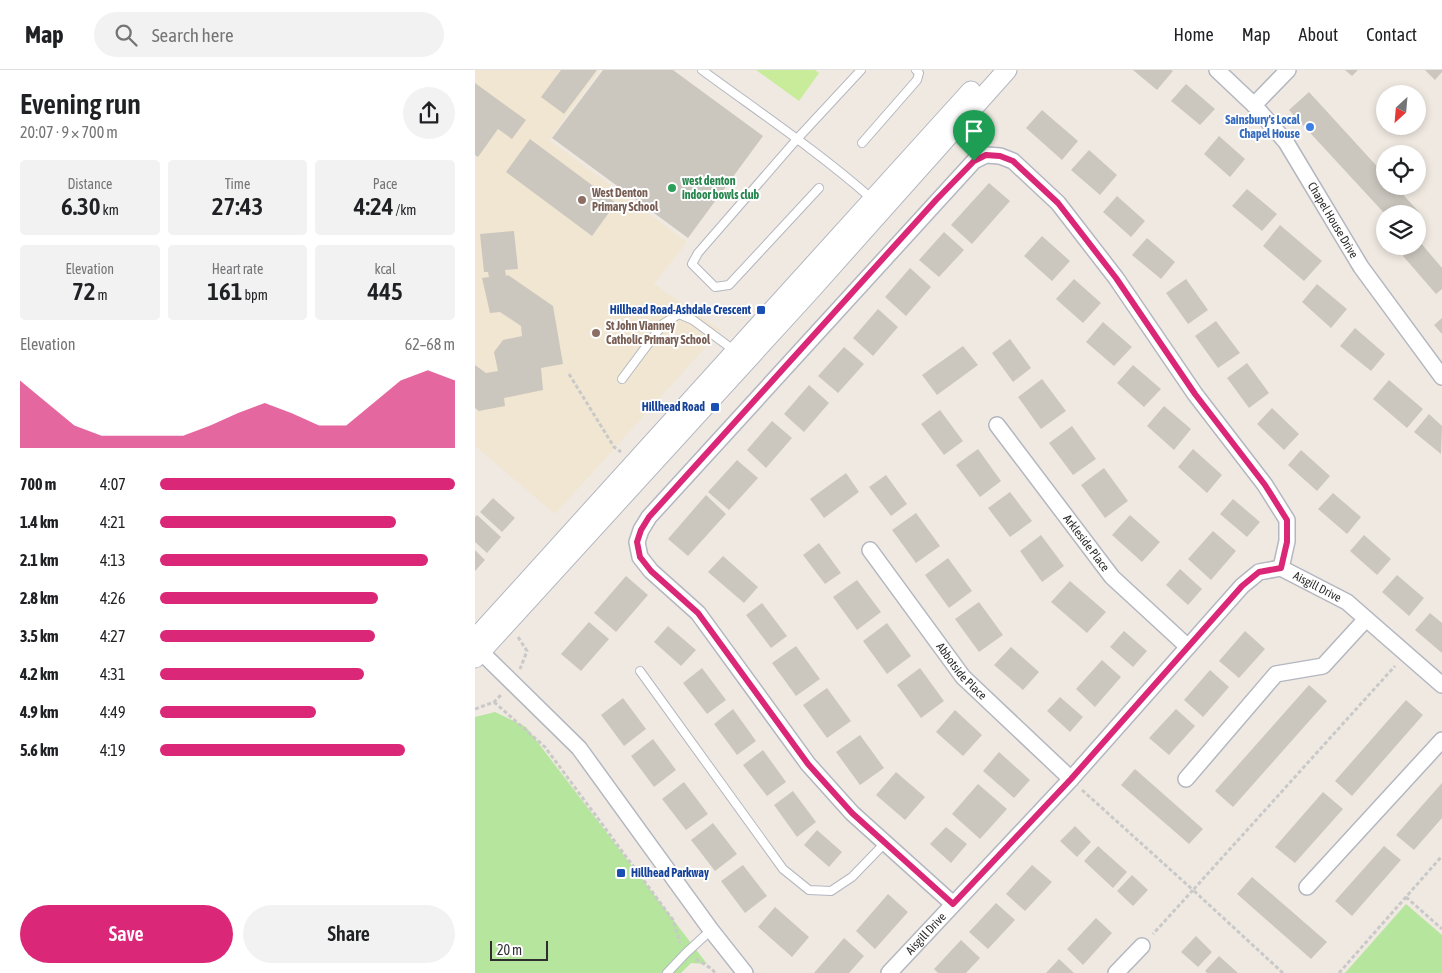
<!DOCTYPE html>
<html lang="en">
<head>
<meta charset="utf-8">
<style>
  body { margin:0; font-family:"Asap Condensed",sans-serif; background:#f2f2f2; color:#202124; height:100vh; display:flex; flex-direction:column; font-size:19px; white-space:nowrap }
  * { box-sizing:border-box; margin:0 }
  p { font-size:16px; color:#757577 }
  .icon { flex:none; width:28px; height:28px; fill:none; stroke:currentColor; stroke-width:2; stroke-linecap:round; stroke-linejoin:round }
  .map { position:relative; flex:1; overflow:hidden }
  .drawer { display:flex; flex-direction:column; background:#fff; width:475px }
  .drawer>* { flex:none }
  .needle { width:32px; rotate:206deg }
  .buttons { position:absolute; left:901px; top:15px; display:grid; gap:10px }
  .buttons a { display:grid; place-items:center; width:50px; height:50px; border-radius:50%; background:#fff; box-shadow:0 2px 8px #0003; font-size:25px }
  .scale { position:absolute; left:15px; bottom:12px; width:58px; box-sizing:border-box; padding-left:5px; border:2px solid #2e2e2e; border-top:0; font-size:14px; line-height:18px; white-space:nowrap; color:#2e2e2e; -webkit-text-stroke:4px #fff; paint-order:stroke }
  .pin { position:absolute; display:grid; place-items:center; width:42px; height:42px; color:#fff; margin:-51px -21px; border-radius:50% 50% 50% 0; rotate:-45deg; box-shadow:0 0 5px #0007 }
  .pin .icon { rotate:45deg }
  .round { display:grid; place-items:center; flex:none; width:52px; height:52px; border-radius:26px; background:#f2f2f2 }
  .overview { display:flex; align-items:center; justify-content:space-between; height:85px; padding:0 20px }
  h1 { font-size:28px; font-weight:600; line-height:38px }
  .stats { display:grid; grid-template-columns:repeat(3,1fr); gap:8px; height:85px; padding:5px 20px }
  .stats div { display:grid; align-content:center; border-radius:5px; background:#f2f2f2; text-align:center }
  .stats b { font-size:25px; font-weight:600 }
  .stats small { font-size:14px; font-weight:400 }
  .stats p { font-size:14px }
  .chart { height:140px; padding:10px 20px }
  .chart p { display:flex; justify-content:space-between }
  .chart svg { width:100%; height:90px; margin-top:5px; fill:#db2777; opacity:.7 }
  .action { display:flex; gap:10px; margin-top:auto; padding:10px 20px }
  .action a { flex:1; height:58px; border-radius:30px; background:#db2777; color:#fff; font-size:20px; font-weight:600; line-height:58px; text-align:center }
  .action a+a { background:#f2f2f2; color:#202124 }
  ul { padding:0 20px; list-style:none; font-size:16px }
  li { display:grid; grid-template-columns:80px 60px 1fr; align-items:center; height:38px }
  li i { height:12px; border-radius:6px; background:#db2777 }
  header { display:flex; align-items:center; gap:30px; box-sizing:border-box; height:70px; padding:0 25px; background:#fff; border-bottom:1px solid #e0e0e0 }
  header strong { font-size:24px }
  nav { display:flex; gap:28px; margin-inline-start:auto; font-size:18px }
  .search { width:350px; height:45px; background:#f2f2f2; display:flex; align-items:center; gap:12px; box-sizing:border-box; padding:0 18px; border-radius:28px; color:#757577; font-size:19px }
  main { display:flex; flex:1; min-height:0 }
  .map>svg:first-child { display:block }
  .education { fill:#f0e6d1 }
  .green { fill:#b6e59e }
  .pitch { fill:#c9ec9a }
  .building { fill:#cbc7bf }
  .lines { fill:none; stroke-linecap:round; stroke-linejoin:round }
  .service-casing { stroke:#b4b7c1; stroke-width:10 }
  .minor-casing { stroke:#b4b7c1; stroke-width:18 }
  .tertiary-casing { stroke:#b4b7c1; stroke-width:21 }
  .path { stroke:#c9c9c9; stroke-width:3; stroke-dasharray:4 2.5; stroke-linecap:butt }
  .service { stroke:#fff; stroke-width:8 }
  .minor { stroke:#fff; stroke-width:15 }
  .tertiary { stroke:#fff; stroke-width:19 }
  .route-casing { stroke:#fff; stroke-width:10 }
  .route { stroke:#db2777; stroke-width:6 }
  .shop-dot { fill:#3f7fe0; stroke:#fff; stroke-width:2 }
  .leisure-dot { fill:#2e9e5b; stroke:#fff; stroke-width:2 }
  .education-dot { fill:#8d6e63; stroke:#fff; stroke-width:2 }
  .transit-dot { fill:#1a4fb4; stroke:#fff; stroke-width:2 }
  .labels { text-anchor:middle; stroke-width:4; stroke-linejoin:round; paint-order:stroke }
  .shop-label { font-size:12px; font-weight:bold; fill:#366cbe; stroke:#fff; text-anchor:end }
  .leisure-label { font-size:12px; font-weight:bold; fill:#27864d; stroke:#fff; text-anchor:start }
  .education-label { font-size:12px; font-weight:bold; fill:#785e54; stroke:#fff; text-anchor:start }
  .street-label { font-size:12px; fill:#2e2e2e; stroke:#fff }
  .transit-label { font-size:12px; font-weight:bold; fill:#164399; stroke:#fff; text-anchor:end }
</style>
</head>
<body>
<header>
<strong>Map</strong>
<div class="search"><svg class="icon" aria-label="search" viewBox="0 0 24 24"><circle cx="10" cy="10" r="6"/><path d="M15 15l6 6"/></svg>Search here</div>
<nav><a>Home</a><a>Map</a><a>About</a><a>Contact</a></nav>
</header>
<main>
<section class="drawer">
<div class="overview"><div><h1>Evening run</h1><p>20:07 · 9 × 700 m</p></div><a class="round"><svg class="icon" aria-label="share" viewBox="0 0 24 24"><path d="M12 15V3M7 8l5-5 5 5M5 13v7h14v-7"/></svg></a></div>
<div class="stats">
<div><p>Distance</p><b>6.30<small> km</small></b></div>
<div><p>Time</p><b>27:43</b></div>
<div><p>Pace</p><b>4:24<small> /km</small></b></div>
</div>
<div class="stats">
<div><p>Elevation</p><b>72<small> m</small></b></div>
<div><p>Heart rate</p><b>161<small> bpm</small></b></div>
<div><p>kcal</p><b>445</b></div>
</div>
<div class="chart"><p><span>Elevation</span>62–68 m</p>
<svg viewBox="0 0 160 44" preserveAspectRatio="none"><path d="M0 44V11L10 22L20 33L30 38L40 38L50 38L60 38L70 33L80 27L90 22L100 27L110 33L120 33L130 22L140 11L150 6L160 11V44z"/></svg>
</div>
<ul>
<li><b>700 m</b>4:07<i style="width:100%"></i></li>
<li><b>1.4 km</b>4:21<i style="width:80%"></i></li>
<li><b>2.1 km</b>4:13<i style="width:91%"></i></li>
<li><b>2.8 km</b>4:26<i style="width:74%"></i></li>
<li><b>3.5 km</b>4:27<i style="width:73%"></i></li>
<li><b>4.2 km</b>4:31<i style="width:69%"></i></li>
<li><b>4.9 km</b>4:49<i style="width:53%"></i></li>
<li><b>5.6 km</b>4:19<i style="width:83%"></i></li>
</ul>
<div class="action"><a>Save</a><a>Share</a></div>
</section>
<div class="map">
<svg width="967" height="903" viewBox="0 0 967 903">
  <rect width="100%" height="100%" fill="#efe9e1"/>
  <path class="education" d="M0,0H125L74,70L212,172L179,214L246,260L80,444L0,376Z"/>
  <path class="green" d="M20,642L51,657L232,894L216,893L206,903H0V647Z
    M931,834L967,865V903H870Z"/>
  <path class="pitch" d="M281,0H340L344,3L324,31Z"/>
  <path class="building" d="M86,0H122L89,44L66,27Z
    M128,0H198L288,66L213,168L77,68Z
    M658,0H696L698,1L682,20Z
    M870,0H883L877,6Z
    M950,0H967V2L960,10Z
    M0,13L51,50L37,69L23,59L3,87L0,85Z
    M711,14L740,39L725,55L696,31Z
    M834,22L910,105V116H920L945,143L943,144H910L814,40Z
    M567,40L603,71L587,90L551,58Z
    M744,66L770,89L755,107L729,84Z
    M55,69L141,133L117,166L31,102Z
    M614,80L642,105L625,125L596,100Z
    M514,113L535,131L497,174L476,155Z
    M772,119L802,144L787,161L757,136Z
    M642,126L670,151L656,167L628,142Z
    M805,155L847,191L829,211L788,176Z
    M39,161L43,199L30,200L31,206L33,205L78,236L88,294L66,298L68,320L29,328L30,336L4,341L0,338V295L11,303L23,301L19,282L28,270L47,266L46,256L25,242L15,243L7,208L14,207L13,202H9L5,164Z
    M469,162L489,180L464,207L444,190Z
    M567,166L595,191L577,211L549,186Z
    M672,168L700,192L686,209L657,185Z
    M945,172L967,198V219L961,224L928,186L940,176H942Z
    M435,198L456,217L431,246L410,227Z
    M599,209L626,233L608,253L581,229Z
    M711,209L733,240L713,254L691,223Z
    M842,214L872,239L856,258L827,232Z
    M403,239L423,257L398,286L378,268Z
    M967,248V264L959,255Z
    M741,251L765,283L743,298L720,266Z
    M628,252L657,277L639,296L611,272Z
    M880,258L910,284L896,301L865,276Z
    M535,269L556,298L538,312L517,283Z
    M488,276L503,295L462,325L447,305Z
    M369,277L389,294L363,323L343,306Z
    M772,293L794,323L774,338L752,308Z
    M658,295L686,319L669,337L642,313Z
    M567,309L591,341L566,359L543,327Z
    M914,310L948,339L932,358L898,329Z
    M334,315L354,333L329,362L309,344Z
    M689,336L716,359L699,380L672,356Z
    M797,338L824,364L809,380L782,354Z
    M465,340L488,371L469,385L446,354Z
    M954,344L967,356L966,384L939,362Z
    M297,351L317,368L291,398L272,380Z
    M597,356L621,389L598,405L574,373Z
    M503,379L526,411L505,427L481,395Z
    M718,379L747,405L732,423L703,397Z
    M826,380L855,406L842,421L813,395Z
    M262,390L283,408L254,440L233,422Z
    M629,398L653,431L630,448L606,415Z
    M371,403L384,422L349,448L335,429Z
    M411,405L432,434L416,446L394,417Z
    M535,422L557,451L535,467L513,438Z
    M858,423L886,447L872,464L843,439Z
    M231,425L251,444L213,486L193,469Z
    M18,428L40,448L27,462L5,442Z
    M758,429L785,452L772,467L745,444Z
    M441,443L465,476L441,493L417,460Z
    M2,445L26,467L12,483L0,472V447Z
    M655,445L685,472L667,492L637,465Z
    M738,461L761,481L736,510L713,489Z
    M566,465L589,496L567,512L545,481Z
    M889,465L916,489L902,505L875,481Z
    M344,473L366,503L350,514L328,485Z
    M0,480L10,490L0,501Z
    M248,486L283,517L269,533L233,502Z
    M473,488L497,521L474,538L450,505Z
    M705,499L727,519L713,535L691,515Z
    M922,505L949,528L934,546L907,522Z
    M151,506L173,525L141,562L119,543Z
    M382,510L406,542L382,560L358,527Z
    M595,511L631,542L612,563L576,532Z
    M504,532L528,565L504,582L480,549Z
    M287,533L312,566L296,578L271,545Z
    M955,543L967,553V583L940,560Z
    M114,552L134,569L106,601L86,584Z
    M412,553L436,586L412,604L388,571Z
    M193,556L221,580L206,596L179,572Z
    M649,561L672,581L658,597L635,577Z
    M770,561L790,579L764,608L744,591Z
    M321,576L345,609L321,626L297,593Z
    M536,577L564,602L548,620L519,595Z
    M627,590L646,607L620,637L601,619Z
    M227,598L251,630L232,644L208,613Z
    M445,598L469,631L446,648L422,615Z
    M735,600L754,617L728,647L709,630Z
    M834,615L852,631L758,737L740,721Z
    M352,618L376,651L352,668L328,635Z
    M585,627L608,647L595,662L572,641Z
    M148,628L171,659L149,676L126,645Z
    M931,630L948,645L877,726L860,711Z
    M258,639L281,671L262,685L239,654Z
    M701,639L720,656L694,685L674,668Z
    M480,640L507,665L488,686L461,662Z
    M385,665L409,698L385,715L361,682Z
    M178,669L201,700L179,717L156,686Z
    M288,680L311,712L292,726L268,695Z
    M524,682L555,710L539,728L508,701Z
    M660,699L728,759L714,774L646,715Z
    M421,702L450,727L430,750L401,725Z
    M209,712L233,744L211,760L187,729Z
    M967,713V748L939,780L921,765Z
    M503,714L532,739L505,769L477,744Z
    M318,721L341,752L322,767L299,735Z
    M848,722L868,739L820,793L800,777Z
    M238,753L262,784L240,801L216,770Z
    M600,756L616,772L602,787L585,771Z
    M471,757L492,774L476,793L455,774Z
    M342,760L367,782L354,797L329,775Z
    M623,776L652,802L638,818L609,791Z
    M909,776L926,790L877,846L860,831Z
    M268,795L292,826L270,843L246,811Z
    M557,795L577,812L550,841L531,824Z
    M657,805L673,820L658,836L642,821Z
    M777,807L852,872L836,889L762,824Z
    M413,824L433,842L400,879L381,861Z
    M521,833L540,850L513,879L494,862Z
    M300,837L334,867L317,887L283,857Z
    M621,848L637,863L608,895L592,879Z
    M721,866L737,882L723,897L706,882Z
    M369,868L389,886L374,903H339Z
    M486,870L505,888L491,903H463L459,899Z
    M744,886L763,903H732L730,901Z
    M584,889L599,903H571Z"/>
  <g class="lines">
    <g class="service-casing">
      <path id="service" d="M227,0C284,42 344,82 397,129
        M387,73L442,10L444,3L441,0
        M344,118L254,215L240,217L217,194L223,183L322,69L386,0
        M147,309L188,254L204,244L218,250L260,281
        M165,601L308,799L334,820L356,821L377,807L410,773
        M192,903L211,883L236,860"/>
    </g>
    <g class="minor-casing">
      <g id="minor">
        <path id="s1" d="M742,0L779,35L811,72L886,197L967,307"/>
        <path d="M779,35L813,0"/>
        <path id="s2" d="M522,355L637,507L713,577"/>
        <path id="s3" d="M395,480L488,607L596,709"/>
        <path d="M0,576L104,678L236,860L270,903"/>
        <path d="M711,709L801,604L848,596L891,549"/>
        <path d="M832,817L967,670"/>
        <path d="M478,834L377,743L333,694L223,543L176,501L165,487L162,472L166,460L174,447L499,91L511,85L525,86L538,91L583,133L641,208L720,324L790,415L812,450V471L806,498"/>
        <path id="s4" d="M414,903L596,709L767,516L784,502L806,498L872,532L967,615"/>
        <path d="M641,903L667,876"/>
      </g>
    </g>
    <g class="tertiary-casing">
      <path id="tertiary" d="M0,569L496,21
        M0,588L334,222L532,0"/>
    </g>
    <path class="path" d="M94,304L139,377L146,382
      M43,567L52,581L45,599
      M19,632L70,677L198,850L205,873
      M0,639L19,632L27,624
      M607,720L718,820L678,864
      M931,827L967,859
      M221,889L237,899L240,903
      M808,903L718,820L920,596
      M864,903L967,786"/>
    <use href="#service" class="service"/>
    <use href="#minor" class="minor"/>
    <use href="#tertiary" class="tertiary"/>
  </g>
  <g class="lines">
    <g class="route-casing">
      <path id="route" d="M511,85L525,86L538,91L583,133L641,208L720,324L790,415L812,450V472L806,498L784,502L767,516L596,709L478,834L377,743L333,694L223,543L176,501L165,487L162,472L166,460L174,447L461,130L499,91Z"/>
    </g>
    <use href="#route" class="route"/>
  </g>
  <circle class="shop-dot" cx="835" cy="57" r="5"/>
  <circle class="leisure-dot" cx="197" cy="118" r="5"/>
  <g class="education-dot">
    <circle cx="107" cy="130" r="5"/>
    <circle cx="121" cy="263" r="5"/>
  </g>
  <g class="transit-dot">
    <rect x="281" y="235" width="10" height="10" rx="2.5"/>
    <rect x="235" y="332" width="10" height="10" rx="2.5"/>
    <rect x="141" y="798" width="10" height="10" rx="2.5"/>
  </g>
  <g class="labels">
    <g class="shop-label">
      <text x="825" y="54">Sainsbury's Local<tspan x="825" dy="14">Chapel House</tspan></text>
    </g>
    <g class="leisure-label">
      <text x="207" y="115">west denton<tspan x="207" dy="14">indoor bowls club</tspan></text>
    </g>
    <g class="education-label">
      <text x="117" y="127">West Denton<tspan x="117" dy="14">Primary School</tspan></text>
      <text x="131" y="260">St John Vianney<tspan x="131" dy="14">Catholic Primary School</tspan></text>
    </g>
    <g class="street-label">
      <text dy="4" stroke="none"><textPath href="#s1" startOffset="191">Chapel House Drive</textPath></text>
      <text dy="4" stroke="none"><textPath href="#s2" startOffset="148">Arkleside Place</textPath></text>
      <text dy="4" stroke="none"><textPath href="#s4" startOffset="609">Aisgill Drive</textPath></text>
      <text dy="4" stroke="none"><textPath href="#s3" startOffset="152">Abbotside Place</textPath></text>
      <text dy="4" stroke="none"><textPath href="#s4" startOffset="54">Aisgill Drive</textPath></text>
    </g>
    <g class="transit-label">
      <text x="276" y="244">Hillhead Road-Ashdale Crescent</text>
      <text x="230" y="341">Hillhead Road</text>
      <text x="156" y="807" text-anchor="start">Hillhead Parkway</text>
    </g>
  </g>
</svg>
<div class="buttons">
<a><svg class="needle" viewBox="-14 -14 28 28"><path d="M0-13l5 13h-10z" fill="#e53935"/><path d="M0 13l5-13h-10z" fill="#757577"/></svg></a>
<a><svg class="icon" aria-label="locate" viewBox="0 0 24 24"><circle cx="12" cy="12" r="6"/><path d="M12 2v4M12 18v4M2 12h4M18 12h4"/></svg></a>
<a><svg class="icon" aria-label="layers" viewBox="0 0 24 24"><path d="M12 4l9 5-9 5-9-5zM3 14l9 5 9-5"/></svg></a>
</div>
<div class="scale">20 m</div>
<div class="pin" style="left:499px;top:91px;background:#1e9e55"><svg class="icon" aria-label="arrive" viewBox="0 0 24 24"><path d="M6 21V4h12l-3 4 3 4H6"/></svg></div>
</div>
</main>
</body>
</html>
